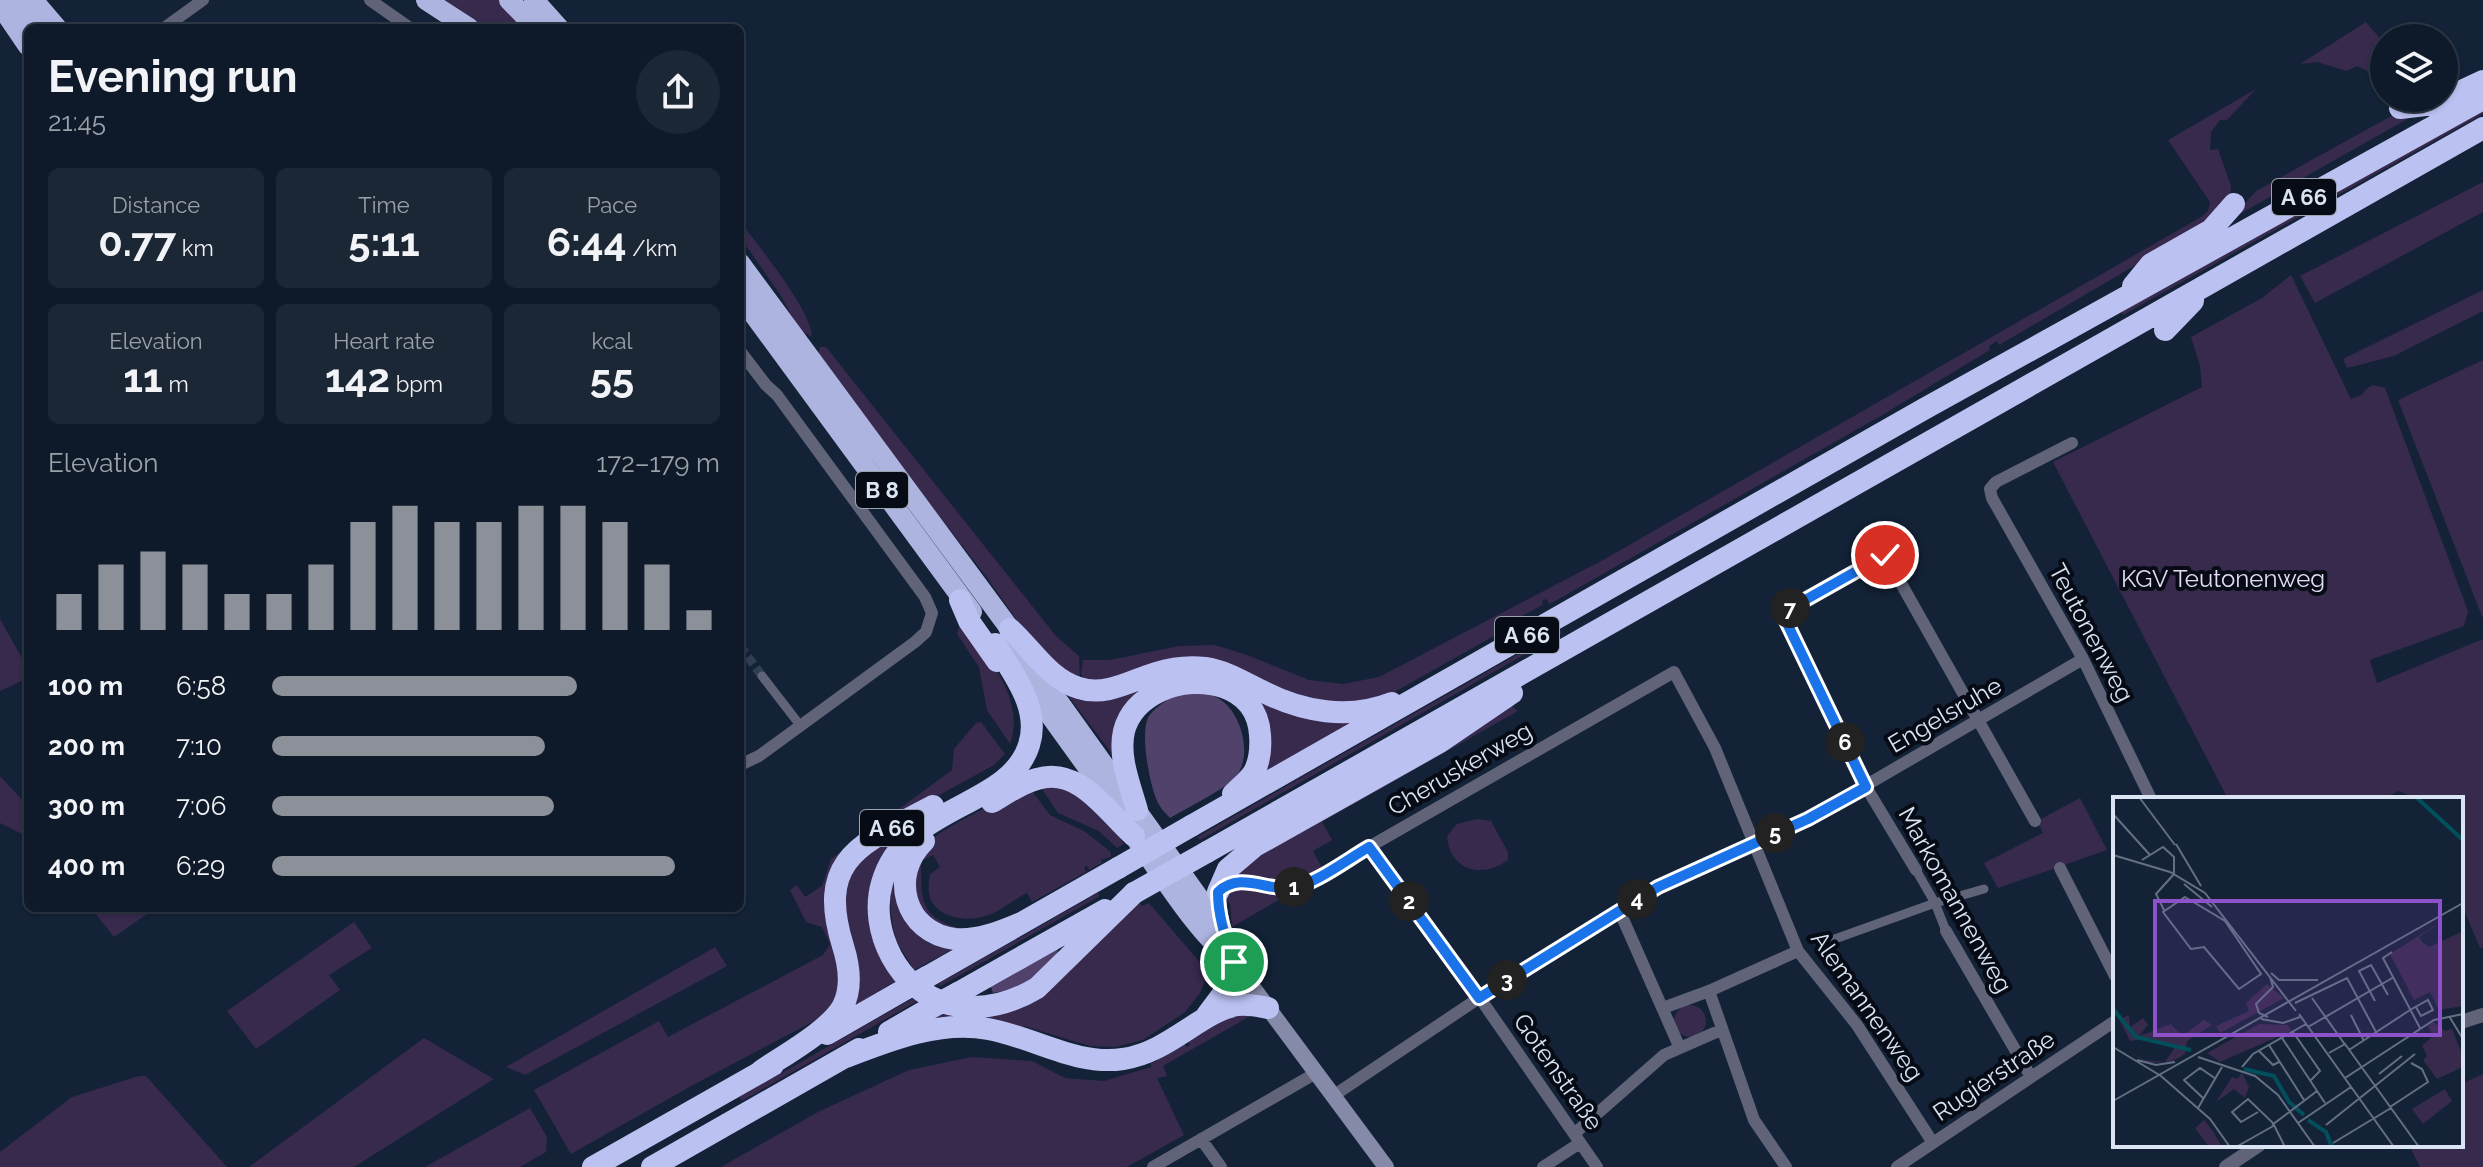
<!DOCTYPE html>
<html lang="en">
<head>
<meta charset="utf-8">
<style>
  body { margin:0; font-family:Raleway,sans-serif; background:#1c2735; color:#f1f3f6; height:100vh; display:flex; flex-direction:column; font-size:30px; white-space:nowrap }
  * { box-sizing:border-box; margin:0 }
  p { font-size:26px; color:#9ba1a8 }
  .icon { flex:none; width:44px; height:44px; fill:none; stroke:currentColor; stroke-width:2; stroke-linecap:round; stroke-linejoin:round }
  .map { position:relative; flex:1; overflow:hidden }
  .panel { position:absolute; left:24px; top:24px; width:720px; height:888px; display:flex; flex-direction:column; background:#0e1a29; border-radius:12px; box-shadow:0 2px 6px #0004,0 0 0 2px #2e3846 }
  .panel>* { flex:none }
  .buttons { position:absolute; left:2370px; top:24px; display:grid; gap:16px }
  .buttons a { display:grid; place-items:center; width:88px; height:88px; border-radius:50%; background:#0e1a29; box-shadow:0 2px 6px #0004,0 0 0 2px #2e3846; font-size:40px }
  .pin { position:absolute; display:grid; place-items:center; width:68px; height:68px; color:#fff; margin:-34px; border:4px solid #fff; border-radius:50%; box-shadow:0 2px 8px #0007 }
  .km { position:absolute; width:40px; height:40px; margin:-20px; border-radius:50%; background:#222; color:#fff; font-size:22px; line-height:40px; text-align:center }
  .round { display:grid; place-items:center; flex:none; width:84px; height:84px; border-radius:42px; background:#1c2735 }
  .headline { display:flex; align-items:center; justify-content:space-between; height:136px; padding:0 24px }
  h1 { font-size:44px; font-weight:700; line-height:60px }
  .stats { display:grid; grid-template-columns:repeat(3,1fr); gap:12px; height:136px; padding:8px 24px }
  .stats div { display:grid; align-content:center; border-radius:12px; background:#1c2735; text-align:center }
  .stats b { font-size:40px; font-weight:700 }
  .stats small { font-size:22px; font-weight:400 }
  .stats p { font-size:22px }
  .chart { height:224px; padding:16px 24px }
  .chart p { display:flex; justify-content:space-between }
  .chart svg { width:100%; height:144px; margin-top:8px; stroke:#8c9099; stroke-width:6 }
  ul { padding:0 24px; list-style:none; font-size:26px }
  li { display:grid; grid-template-columns:128px 96px 1fr; align-items:center; height:60px }
  li i { height:20px; border-radius:10px; background:#8c9099 }
  .map>svg:first-child { display:block }
  .green { fill:#372a4d }
  .forest { fill:#51426b }
  .lines { fill:none; stroke-linecap:round; stroke-linejoin:round }
  .pedestrian-tunnel { stroke:#313f53; stroke-width:9; stroke-dasharray:9 4.5; stroke-linecap:butt }
  .pedestrian { stroke:#616478; stroke-width:9 }
  .minor { stroke:#616478; stroke-width:12 }
  .tertiary { stroke:#616478; stroke-width:14 }
  .secondary { stroke:#868aa9; stroke-width:16 }
  .trunk { stroke:#aeb4e0; stroke-width:20 }
  .motorway { stroke:#bbc2f2; stroke-width:22 }
  .motorway-bridge { stroke:#bbc2f2; stroke-width:22 }
  .route-casing { stroke:#fff; stroke-width:16 }
  .route { stroke:#1a73e8; stroke-width:10 }
  .labels { text-anchor:middle; stroke-width:8; stroke-linejoin:round; paint-order:stroke }
  .shield { fill:#060b15; stroke:#9aa3b0; stroke-width:2 }
  .shield-label { font-size:22px; font-weight:bold; fill:#dae4f3 }
  .park-label { font-size:24px; fill:#e4dbf7; stroke:#060b15 }
  .street-label { font-size:24px; fill:#dae4f3; stroke:#060b15 }
  .inset-river { fill:none; stroke:#024f5c; stroke-width:4 }
  .inset-road { fill:none; stroke:#637082; stroke-width:2 }
  .view { fill:#8e51c9; fill-opacity:0.15; stroke:#8e51c9; stroke-width:4 }
  .inset-edge { fill:none; stroke:#dae4f3; stroke-width:4 }
</style>
</head>
<body>
<div class="map">
<svg width="2483" height="1167" viewBox="0 0 2483 1167">
  <rect width="100%" height="100%" fill="#132237"/>
  <path class="green" d="M433,0H502L528,28H475Z
    M2366,22L2384,43V95L2374,90L2383,72L2375,67L2371,73L2357,66L2346,71L2318,62L2300,64Z
    M2256,89L2227,120H2220L2211,132L2210,150L2218,149L2231,186L2230,201L2199,228L1999,345L1997,341L1989,346L1990,350L1884,414L1550,604L1546,599L1542,601L1543,605L1522,616L1524,619L1384,698L1356,705L1115,679L1084,681L1081,673L1083,660H1110L1179,646L1215,645L1247,655L1309,680L1343,684L1379,677L1603,560L2201,217L2208,211L2210,202L2168,140Z
    M2483,110V114L2123,315L2121,311Z
    M2416,114L2231,219L2256,191L2393,115Z
    M2483,182V212L2315,303L2300,276Z
    M740,221C758,246 811,309 812,337L803,332L794,320L781,296L740,237Z
    M2291,275L2351,399L2362,395L2366,389L2373,385L2385,388L2468,611L2464,626L2370,660L2377,683L2483,639V948H2480L2461,903V799H2417L2399,791L2384,799H2228L2053,462L2202,387L2200,366L2191,337L2262,298Z
    M2483,290V311L2394,356L2347,368L2343,359Z
    M820,347H826L1056,636L1079,656L1080,682L1075,680L1028,636L988,579L886,447L818,354Z
    M2483,360V619L2398,400Z
    M0,619L28,669V678L0,691Z
    M964,624C988,658 1026,699 1010,744L987,710L979,667L957,634L959,627Z
    M1560,630L1562,633L1200,840L1197,837Z
    M1169,675L1363,717L1258,776L1250,697L1157,686L1119,763L1063,689Z
    M1510,704L1518,711L1322,822L1332,840L1313,851L1322,868L1298,882L1227,881L1234,868Z
    M981,722L1005,754L994,765L892,821L843,858L844,967L835,1007L814,1021L693,1085L571,1154L534,1090L659,1021L668,1037L823,955L830,944L822,927L806,922L790,890L797,885L805,897L822,886L831,859L952,770L954,749L976,723Z
    M0,776L28,806V837L0,823Z
    M1038,783H1065L1108,820L1124,844L1117,848L1099,831L1058,813Z
    M1029,787L1050,815L1084,831L1111,852V857L1101,860L1102,863L1089,870L1087,866L1084,867L1086,872L1032,902L1027,893C1011,901 999,913 982,917C963,922 932,916 929,893C928,887 929,880 930,874L940,867L933,855L921,861C922,892 917,914 952,926C961,929 968,933 977,930V932C959,937 940,934 925,921C916,913 911,900 910,888C908,874 912,859 922,848C945,824 998,803 1029,787Z
    M974,789L878,879L897,980L853,1007L839,906L854,861Z
    M2080,798L2107,850L1998,888L1984,863L2043,833L2037,821Z
    M1477,819L1491,821L1508,852V860C1482,879 1450,871 1447,836L1457,824Z
    M933,829L901,893L962,944L914,970L895,939L891,914L890,885Z
    M1236,886L1294,891L1232,927L1230,904L1223,896Z
    M1098,893L1100,896L941,986L938,984Z
    M1140,903L1142,906L1149,903L1204,967L1206,979L1200,993L1185,1012L1143,1040L1115,1047L1090,1046L1024,1026L1022,1029L930,1020L948,1009L991,1012Z
    M91,908H143L147,914L114,937Z
    M354,922L372,948L329,975L340,990L256,1049L227,1011Z
    M715,947L727,966L525,1075L506,1067Z
    M917,996L921,999L742,1101L739,1097Z
    M1674 1021a16 16 0 1 1 32 0a16 16 0 1 1-32 0Z
    M1252,1015L1163,1066L1167,1076L1157,1078L1184,1135L1127,1167H721L818,1112L909,1070L971,1057L1032,1061L1065,1078L1104,1081L1151,1067V1063L1157,1061V1058L1184,1044L1187,1047L1190,1045L1188,1041L1220,1016Z
    M424,1038L494,1079L354,1167H249Z
    M2483,1074V1167H2420L2409,1145H2461V1084Z
    M139,1076H146L227,1167H0V1152L72,1097Z
    M530,1108L547,1137L546,1152L520,1167H425Z"/>
  <path class="forest" d="M1179,693C1191,693 1206,691 1216,697C1241,709 1255,757 1234,779C1223,790 1185,809 1170,818C1166,814 1161,809 1158,803C1150,787 1139,732 1149,716C1156,706 1169,699 1179,693Z
    M1058,949C1055,973 1024,984 1005,995L1003,991L993,993L991,987Z"/>
  <g class="lines">
    <path class="pedestrian-tunnel" d="M740,646L762,676"/>
    <path class="pedestrian" d="M762,676L796,720
      M1916,870L1935,903L1946,931
      M1832,940L1935,903L1984,889"/>
    <path class="minor" d="M370,0L410,28
      M164,28L203,0
      M740,351L766,385L777,395L925,597L932,613L926,632L915,642L759,756L740,765
      M2072,443L1996,482L1990,489L1992,498L2083,659L2151,799
      M1369,847L1466,978L1597,1167
      M2060,868L2115,976
      M1916,870L1866,787L1782,613L1885,555L2035,821
      M1222,889C1247,873 1274,893 1301,886L1674,672L1715,748L1798,951L1857,1025L1933,1143
      M1619,910L1679,1046
      M1946,931L2031,1077
      M1709,991L1754,1120L1786,1167
      M1663,1008L1709,991L1798,951
      M1333,1096L1479,998L1619,910L1658,887L1808,819L2083,659
      M1574,1134L1664,1055L1721,1030
      M1201,1139L1221,1167
      M1153,1167L1316,1073
      M1543,1167L1580,1143
      M1897,1167L2115,1021"/>
    <path class="tertiary" d="M2461,1022L2483,1015
      M2226,1167L2259,1145"/>
    <path class="secondary" d="M1218,892C1218,918 1226,938 1234,962L1386,1167"/>
    <path class="trunk" d="M16,0L36,28
      M33,0L57,28
      M426,0L469,28
      M509,0L536,28
      M534,0L559,28
      M0,5L28,46
      M740,263L1010,629L1021,649L1222,930
      M740,296L972,612
      M1021,675L1119,811
      M1138,842C1161,873 1202,940 1232,958"/>
    <path class="motorway" d="M2400,108L2434,104L2483,81
      M2133,286L2151,264L2211,230L2234,204
      M2165,330L2193,301
      M960,600L969,621L997,661
      M1010,629C1033,650 1049,679 1079,688C1106,697 1132,680 1156,673C1172,668 1188,666 1205,668C1226,671 1243,682 1262,691C1302,712 1349,720 1392,703
      M995,644C1013,674 1041,708 1029,745C1009,809 904,804 882,883C868,931 899,991 949,1004C981,1012 1010,1004 1037,988L1134,893
      M992,802C1006,794 1021,783 1037,779C1079,766 1107,812 1134,836
      M1137,810C1130,785 1118,757 1124,731C1129,712 1143,699 1160,691C1199,673 1257,684 1260,735C1261,748 1260,761 1254,772C1249,780 1240,787 1233,794
      M1191,826L1924,409L2483,99
      M924,841C889,875 904,933 955,939C977,941 1000,932 1021,923
      M1207,852L2483,128
      M1218,892L1228,869L1255,846L1440,742L1512,693
      M927,977L1118,868
      M958,993L1105,910
      M1207,1015L1225,991L1234,962
      M889,1032L934,1006
      M827,1034L907,988
      M846,1057C890,1040 940,1020 988,1029C1034,1037 1075,1066 1123,1059C1170,1052 1201,1011 1238,1005C1248,1004 1259,1006 1268,1008
      M761,1071C784,1055 829,1031 843,1006C852,988 849,965 843,946C815,856 864,843 933,806
      M593,1167L773,1065
      M652,1167L859,1049"/>
    <path class="motorway-bridge" d="M1118,868L1191,826
      M1134,893L1207,852
      M907,988L927,977
      M934,1006L958,993"/>
  </g>
  <g class="lines">
    <g class="route-casing">
      <path id="route" d="M1234,962C1226,938 1218,918 1218,892C1240,871 1266,891 1291,888C1314,885 1348,859 1369,847L1479,998L1658,887L1808,819L1866,787L1782,613L1885,555"/>
    </g>
    <use href="#route" class="route"/>
  </g>
  <g class="labels">
    <g class="shield">
      <rect x="2272" y="179" width="64" height="36" rx="6"/>
      <rect x="856" y="472" width="52" height="36" rx="6"/>
      <rect x="1495" y="617" width="64" height="36" rx="6"/>
      <rect x="860" y="810" width="64" height="36" rx="6"/>
    </g>
    <g class="shield-label">
      <text x="2304" y="205">A 66</text>
      <text x="882" y="498">B 8</text>
      <text x="1527" y="643">A 66</text>
      <text x="892" y="836">A 66</text>
    </g>
    <g class="park-label">
      <text x="2223" y="587">KGV Teutonenweg</text>
    </g>
    <g class="street-label">
      <text transform="translate(2091 633) rotate(62)" y="8">Teutonenweg</text>
      <text transform="translate(1945 715) rotate(-30)" y="8">Engelsruhe</text>
      <text transform="translate(1460 769) rotate(-30)" y="8">Cheruskerweg</text>
      <text transform="translate(1955 900) rotate(61)" y="8">Markomannenweg</text>
      <text transform="translate(1867 1006) rotate(55)" y="8">Alemannenweg</text>
      <text transform="translate(1558 1072) rotate(55)" y="8">Gotenstraße</text>
      <text transform="translate(1994 1076) rotate(-34)" y="8">Rugierstraße</text>
    </g>
  </g>
  <g transform="translate(2113 797)">
    <rect width="350" height="350" fill="#132237"/>
    <path d="M339,118L306,140L310,146L345,128L310,146L316,150L350,134V209L326,213L317,195L301,203L277,157ZM154,187L171,201L107,236L103,229L136,214L133,206ZM0,210L10,221L16,218L17,230L30,221L35,228L26,239L58,227L69,239L91,223L99,228L74,244L72,257L58,265L34,266L11,251L31,263L52,265L62,250L35,241L17,244ZM320,225L332,234L339,232L350,260V270L324,282L310,263L314,259L309,249L320,239L315,229ZM146,227L175,228L178,234L107,265L94,256ZM129,276L136,290L132,301L121,292L103,305L119,280L124,282ZM332,292L339,304L310,327L299,312ZM91,323L100,334L109,350H96L82,331Z" fill="#372a4d"/>
    <path class="inset-river" d="M303,0L350,43M0,212L23,240L78,253M131,272L161,279L176,305L191,318M195,323L213,335L219,350"/>
    <path class="inset-road" d="M26,0L62,48M0,17L37,58M63,47L88,89M0,58L57,75L92,96L183,214M29,63L50,50L61,60V77L43,97L51,113M71,87L99,110M72,100L112,124L148,177L126,192L91,150L78,152L50,115ZM279,155L270,161L307,231M158,176L166,183H205M199,201L233,249M262,204L246,174L258,168L275,198M182,206L234,181L263,235M186,217L281,350M238,218L251,244M336,219L350,242M155,220L146,216L143,207L160,190L157,180M148,222L170,226L187,220M195,230L281,180M180,235L207,274L198,283M169,241L212,306M156,248L191,303M0,250L48,279L97,322L117,350M236,253L297,213L315,203L320,213L308,219L303,210M146,254L160,268L166,265M216,256L232,247L306,350M85,260L142,279L165,298L202,350M24,263L43,268L62,265M129,270L140,257L193,227M266,277L289,259M232,281L321,223L350,217M90,301L71,283L87,271L103,282M0,304L350,106M277,310L315,285L309,272L298,266M85,311L109,270M145,315L128,325L119,315L135,302L160,326L172,350M185,326L238,290M159,328L204,294M213,328L302,257M220,346L278,311M123,350L162,328"/>
    <path class="view" d="M42,104H327V238H42Z"/>
    <rect width="350" height="350" class="inset-edge"/>
  </g>
</svg>
<div class="buttons">
<a><svg class="icon" aria-label="layers" viewBox="0 0 24 24"><path d="M12 4l9 5-9 5-9-5zM3 14l9 5 9-5"/></svg></a>
</div>
<div class="pin" style="left:1234px;top:962px;background:#1e9e55"><svg class="icon" aria-label="arrive" viewBox="0 0 24 24"><path d="M6 21V4h12l-3 4 3 4H6"/></svg></div>
<div class="pin" style="left:1885px;top:555px;background:#d93025"><svg class="icon" aria-label="check" viewBox="0 0 24 24"><path d="M5 12l5 5 9-10"/></svg></div>
<b class="km" style="left:1294px;top:887px">1</b>
<b class="km" style="left:1409px;top:901px">2</b>
<b class="km" style="left:1507px;top:980px">3</b>
<b class="km" style="left:1637px;top:899px">4</b>
<b class="km" style="left:1775px;top:833px">5</b>
<b class="km" style="left:1845px;top:742px">6</b>
<b class="km" style="left:1790px;top:608px">7</b>
<section class="panel">
<div class="headline"><div><h1>Evening run</h1><p>21:45</p></div><a class="round"><svg class="icon" aria-label="share" viewBox="0 0 24 24"><path d="M12 15V3M7 8l5-5 5 5M5 13v7h14v-7"/></svg></a></div>
<div class="stats">
<div><p>Distance</p><b>0.77<small> km</small></b></div>
<div><p>Time</p><b>5:11</b></div>
<div><p>Pace</p><b>6:44<small> /km</small></b></div>
</div>
<div class="stats">
<div><p>Elevation</p><b>11<small> m</small></b></div>
<div><p>Heart rate</p><b>142<small> bpm</small></b></div>
<div><p>kcal</p><b>55</b></div>
</div>
<div class="chart"><p><span>Elevation</span>172–179 m</p>
<svg viewBox="0 0 160 44" preserveAspectRatio="none"><path d="M5 44V33M15 44V24M25 44V20M35 44V24M45 44V33M55 44V33M65 44V24M75 44V11M85 44V6M95 44V11M105 44V11M115 44V6M125 44V6M135 44V11M145 44V24M155 44V38"/></svg>
</div>
<ul>
<li><b>100 m</b>6:58<i style="width:68%"></i></li>
<li><b>200 m</b>7:10<i style="width:61%"></i></li>
<li><b>300 m</b>7:06<i style="width:63%"></i></li>
<li><b>400 m</b>6:29<i style="width:90%"></i></li>
</ul>
</section>
</div>
</body>
</html>
